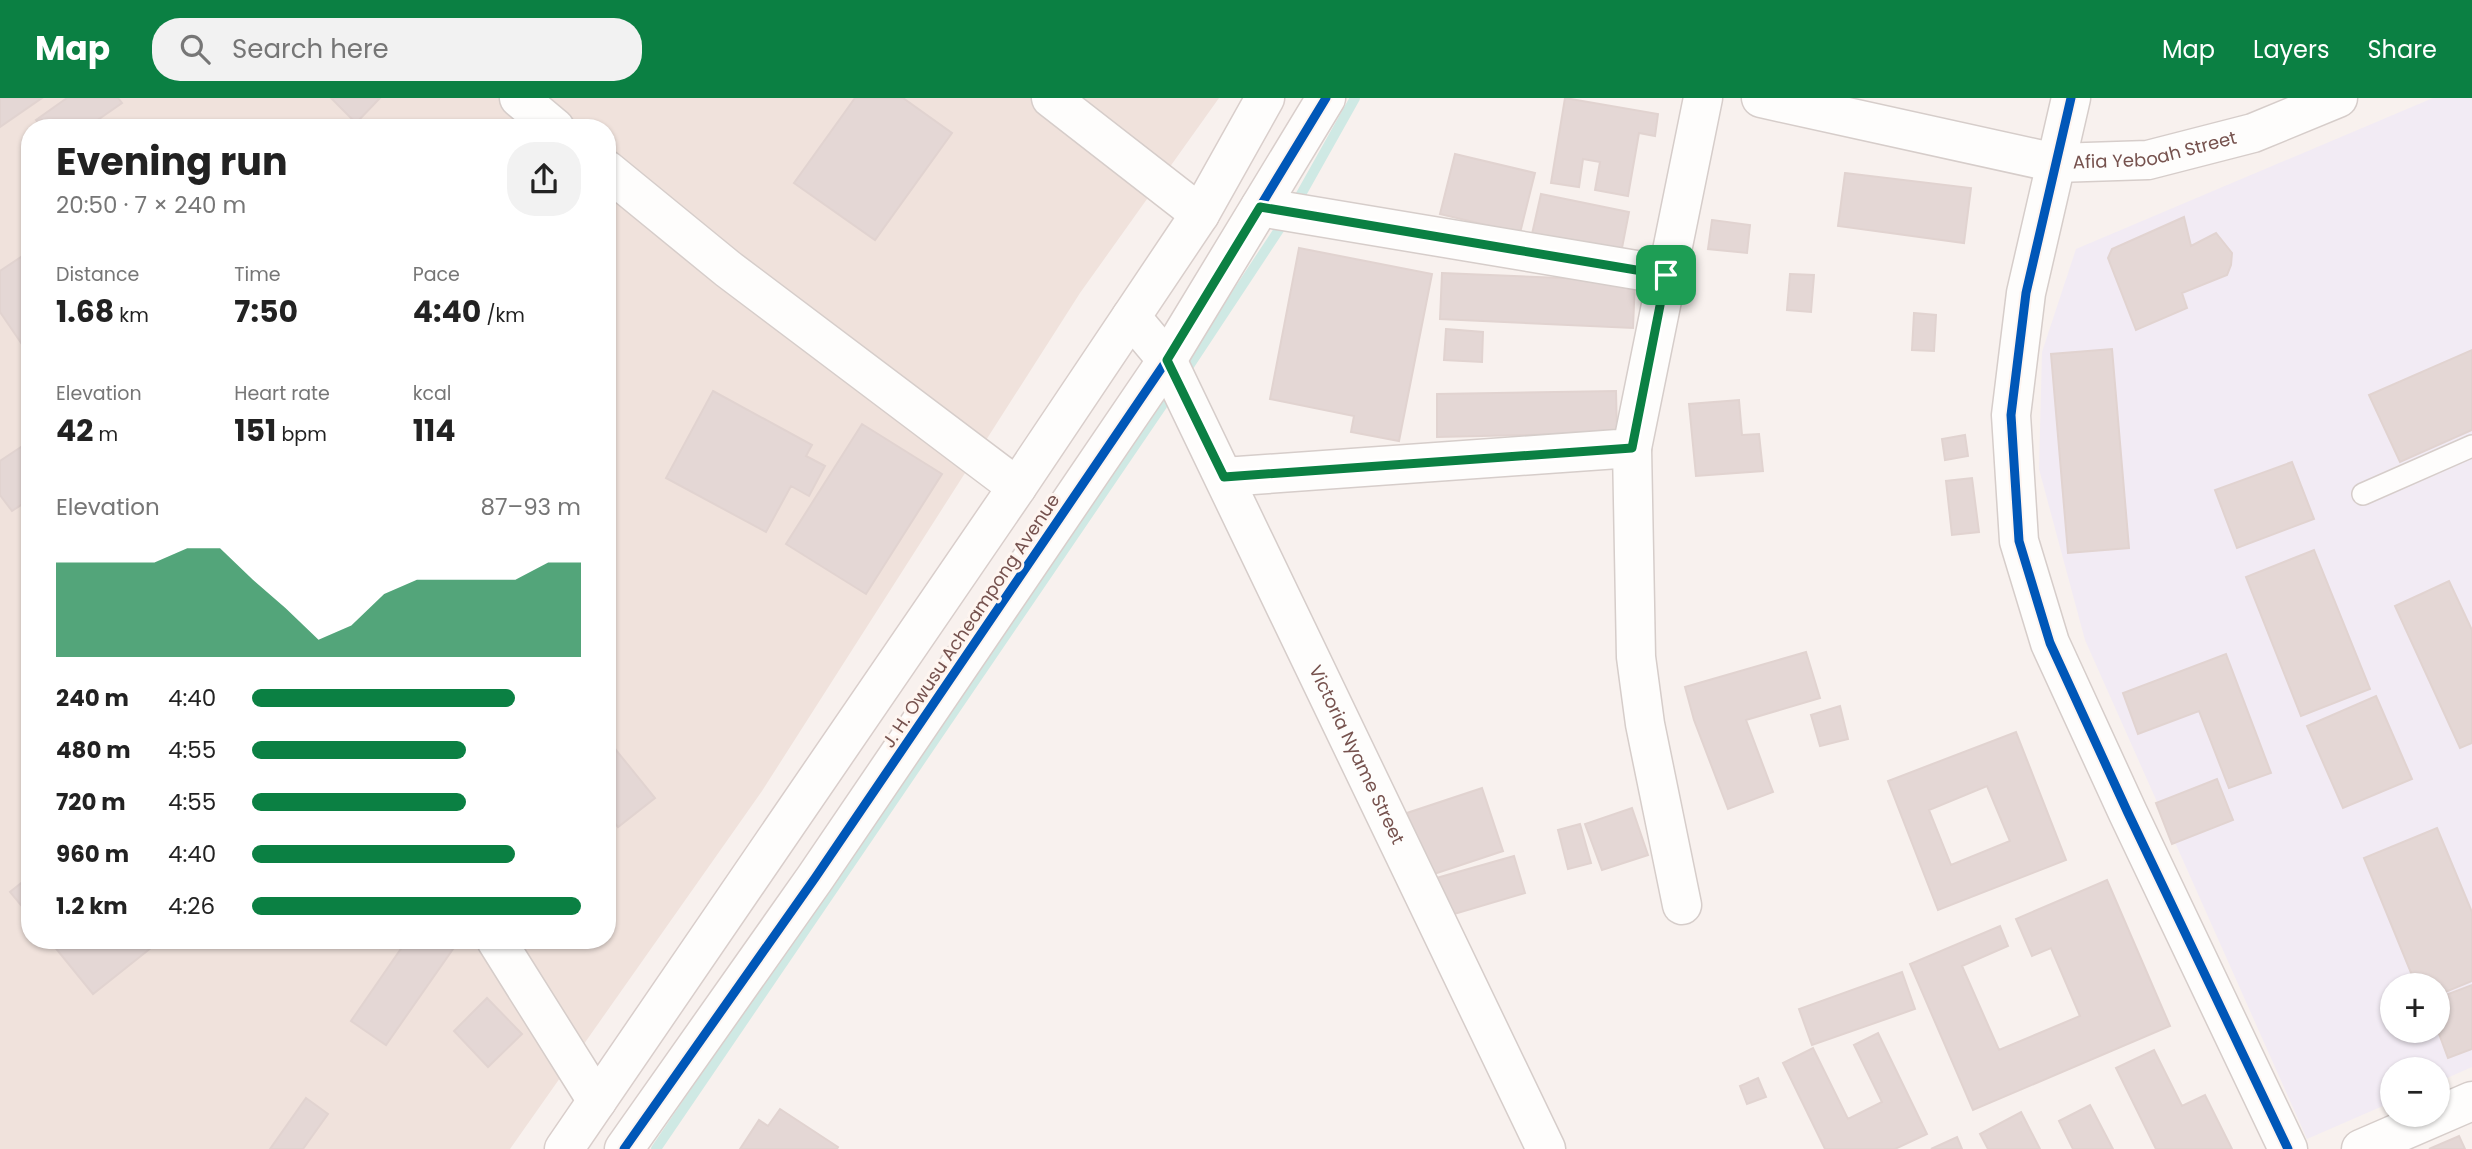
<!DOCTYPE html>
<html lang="en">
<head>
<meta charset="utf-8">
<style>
  body { margin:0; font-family:Poppins,sans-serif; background:#f2f2f2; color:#222; height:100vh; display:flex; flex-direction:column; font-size:26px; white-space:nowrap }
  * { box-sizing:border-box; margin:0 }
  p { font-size:23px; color:#767676 }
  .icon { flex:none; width:38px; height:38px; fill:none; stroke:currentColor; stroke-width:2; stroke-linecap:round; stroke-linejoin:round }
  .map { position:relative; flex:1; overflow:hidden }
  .sheet { position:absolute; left:21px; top:21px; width:595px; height:830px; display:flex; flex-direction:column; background:#fff; border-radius:28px; box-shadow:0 2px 5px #0004 }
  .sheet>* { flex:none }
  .tools { position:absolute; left:2380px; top:875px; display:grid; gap:14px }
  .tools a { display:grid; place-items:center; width:70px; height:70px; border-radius:50%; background:#fff; box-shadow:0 2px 5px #0004; font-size:35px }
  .pin { position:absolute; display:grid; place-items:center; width:60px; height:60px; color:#fff; margin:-30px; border-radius:14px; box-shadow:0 4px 10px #0006 }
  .round { display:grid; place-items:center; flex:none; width:74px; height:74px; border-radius:28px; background:#f2f2f2 }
  .headline { display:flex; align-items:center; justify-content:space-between; height:119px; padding:0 35px }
  h1 { font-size:38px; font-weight:700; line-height:52px }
  .stats { display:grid; grid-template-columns:repeat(3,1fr); gap:10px; height:119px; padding:7px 35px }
  .stats div { display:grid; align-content:center }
  .stats b { font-size:30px; font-weight:700 }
  .stats small { font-size:19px; font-weight:400 }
  .stats p { font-size:19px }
  .chart { height:196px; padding:14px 35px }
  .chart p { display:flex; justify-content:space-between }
  .chart svg { width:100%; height:126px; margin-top:7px; fill:#0b8043; opacity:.7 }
  ul { padding:0 35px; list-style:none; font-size:23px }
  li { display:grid; grid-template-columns:112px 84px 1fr; align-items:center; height:52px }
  li i { height:18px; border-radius:9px; background:#0b8043 }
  header { display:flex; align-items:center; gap:42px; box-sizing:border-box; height:98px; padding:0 35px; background:#0b8043; color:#fff }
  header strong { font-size:33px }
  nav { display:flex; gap:38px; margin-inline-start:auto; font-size:24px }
  .search { width:490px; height:63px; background:#f2f2f2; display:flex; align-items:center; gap:18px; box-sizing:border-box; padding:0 24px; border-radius:28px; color:#767676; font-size:26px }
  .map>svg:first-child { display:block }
  .residential { fill:#f0e2dc; fill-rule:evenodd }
  .education { fill:#f2ebf4; fill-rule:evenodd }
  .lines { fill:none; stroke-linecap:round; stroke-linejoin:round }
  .stream { stroke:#cfe9e4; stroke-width:10 }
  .building { fill:#e4d7d5; stroke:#e1d3d0; stroke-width:2; fill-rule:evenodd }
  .lane-casing { stroke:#d6cdca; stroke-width:24 }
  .street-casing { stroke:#d6cdca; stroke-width:41 }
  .secondary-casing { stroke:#d9cecb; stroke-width:41 }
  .lane { stroke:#fefdfc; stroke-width:21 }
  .street { stroke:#fefdfc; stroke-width:38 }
  .secondary { stroke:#fefdfc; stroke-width:38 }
  .cycleway-casing { stroke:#fef5f0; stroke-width:13 }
  .cycleway { stroke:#0057b8; stroke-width:9 }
  .route-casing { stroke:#fff; stroke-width:14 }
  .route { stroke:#0b8043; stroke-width:9 }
  .labels { text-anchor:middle; stroke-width:6; stroke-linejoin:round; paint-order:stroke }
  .street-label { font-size:18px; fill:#76524e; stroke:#fef5f0 }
</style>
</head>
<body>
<header>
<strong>Map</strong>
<div class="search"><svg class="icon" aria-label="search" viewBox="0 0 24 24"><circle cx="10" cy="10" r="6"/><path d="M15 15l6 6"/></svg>Search here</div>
<nav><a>Map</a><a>Layers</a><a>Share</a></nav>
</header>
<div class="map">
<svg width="2472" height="1051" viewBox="0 0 2472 1051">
  <rect width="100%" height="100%" fill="#f8f1ee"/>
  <path class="residential" d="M0,0H1219L1080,195L762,693L510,1051H0ZM30,30H607V842H30Z"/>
  <path class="education" d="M2433,0H2472V969L2438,984V971H2392V1004L2307,1041L2085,542L2039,371L2042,254L2076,151ZM2392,887H2438V933H2392Z"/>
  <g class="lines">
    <path class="stream" d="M1295,107L1355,0
      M1183,277L1286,121
      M656,1051L1172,293"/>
  </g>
  <path class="building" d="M0,0H42L0,29Z
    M67,0H118L122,5L86,30H42L36,22Z
    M331,0H380L356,25Z
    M855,0H903L952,35L875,142L794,85Z
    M1565,0L1658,16L1655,38L1639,35L1628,98L1595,92L1600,64L1583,61L1579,89L1551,85Z
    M1455,56L1535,75L1520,135L1440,116Z
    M1845,75L1971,90L1964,145L1838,128Z
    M1541,96L1629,114L1621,155L1532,136Z
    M2184,119L2191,148L2216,135L2232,155L2231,167L2227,177L2182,195L2187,210L2136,232L2108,160L2112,151Z
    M1712,122L1750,127L1747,155L1708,151Z
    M1299,150L1432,176L1399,343L1351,334L1354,318L1270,301Z
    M30,153V258L0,214V173Z
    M1442,175L1635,183L1633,230L1440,221Z
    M1790,176L1814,177L1811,214L1787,212Z
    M1914,215L1936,217L1934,253L1912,252Z
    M1446,231L1483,234L1482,264L1444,262Z
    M2112,251L2129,450L2068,455L2051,256Z
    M2472,252V332L2400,364L2369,297Z
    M713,293L812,347L806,358L825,368L809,398L791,388L766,434L666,380Z
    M1616,293L1617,335L1437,339V296Z
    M1739,302L1742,337L1759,336L1763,373L1696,378L1689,306Z
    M862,326L942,376L866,496L786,446Z
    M1965,337L1968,358L1945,362L1942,341Z
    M30,343V401L12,413L0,397V363Z
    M2292,364L2314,421L2237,450L2215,392Z
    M1972,380L1979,434L1952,437L1946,383Z
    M2314,452L2370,591L2301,618L2246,479Z
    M2449,483L2472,532V645L2460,650L2395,508Z
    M1806,554L1820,600L1746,622L1773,694L1728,711L1694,622L1685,589Z
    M2226,556L2271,675L2229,690L2199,613L2138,636L2123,595Z
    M2376,598L2412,681L2343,710L2307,628Z
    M1840,608L1848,641L1820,648L1811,617Z
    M2016,634L2066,762L1938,812L1888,683ZM1987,688L2010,743L1951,767L1929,712Z
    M607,641L655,700L618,729L607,716Z
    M2217,681L2233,722L2172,746L2156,705Z
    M1482,690L1503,753L1428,778L1407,715Z
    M1632,710L1648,757L1602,772L1585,726Z
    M1580,726L1591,765L1568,771L1558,732Z
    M2437,730L2472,814V883L2438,897V887H2416L2364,760Z
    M1514,758L1525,795L1444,819L1433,781Z
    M30,778V818L10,794Z
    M2107,782L2170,928L1973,1012L1910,866L2000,828L2008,848L1962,868L1999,952L2080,918L2051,850L2032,858L2016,821Z
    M49,842H152L156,846L93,896Z
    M407,842H440L453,851L386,947L351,923Z
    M1902,874L1915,911L1812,947L1799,911Z
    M2472,887V951L2448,960L2438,933V900Z
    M487,900L522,936L488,969L454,933Z
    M1878,935L1927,1036L1895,1051H1825L1783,965L1813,950L1848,1021L1882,1004L1854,947Z
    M2154,952L2182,1008L2205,997L2232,1051H2156L2116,970Z
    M1758,980L1766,999L1747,1006L1740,988Z
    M306,1000L328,1016L303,1051H270Z
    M2090,1007L2113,1051H2073L2059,1023Z
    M780,1011L838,1049L837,1051H740L759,1022L768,1028Z
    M2021,1014L2040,1051H1988L1980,1036Z
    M2459,1038L2465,1051H2429Z
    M1957,1039L1962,1051H1931Z"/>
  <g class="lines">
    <g class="lane-casing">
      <path id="lane" d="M2363,396L2472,348"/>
    </g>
    <g class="street-casing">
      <g id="street">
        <path d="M519,0L555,30"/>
        <path d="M1051,0L1200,116"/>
        <path id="s1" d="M1761,0L2056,65L2148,62L2253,35L2338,0"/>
        <path d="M2071,0L2026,195L2011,317L2019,443L2050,545L2128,715L2288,1051"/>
        <path d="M607,72L728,171L1017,389"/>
        <path d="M1260,109L1666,177"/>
        <path id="s2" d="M1131,219L1167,262L1546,1051"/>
        <path d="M1632,350L1636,559L1645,626L1682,807"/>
        <path d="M1224,379L1632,350L1703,0"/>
        <path d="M496,842L597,1003"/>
        <path d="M2361,1051L2472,1003"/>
      </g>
    </g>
    <g class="secondary-casing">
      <path id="secondary" d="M564,1051L1017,389L1200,116L1265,0
        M624,1051L815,780L1167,262L1326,0"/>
    </g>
    <use href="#lane" class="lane"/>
    <use href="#street" class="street"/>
    <use href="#secondary" class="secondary"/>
    <g class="cycleway-casing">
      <path id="cycleway" d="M2071,0L2026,195L2011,317L2019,443L2050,545L2128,715L2288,1051
        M624,1051L815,780L1167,262L1326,0"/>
    </g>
    <use href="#cycleway" class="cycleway"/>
  </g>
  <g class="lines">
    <g class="route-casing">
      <path id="route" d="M1260,109L1666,177L1632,350L1224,379L1167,262Z"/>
    </g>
    <use href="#route" class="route"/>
  </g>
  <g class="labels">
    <g class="street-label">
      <text dy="6" stroke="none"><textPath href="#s1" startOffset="402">Afia Yeboah Street</textPath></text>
      <text transform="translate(971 523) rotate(-56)" y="6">J. H. Owusu Acheampong Avenue</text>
      <text dy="6" stroke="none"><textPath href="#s2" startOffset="494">Victoria Nyame Street</textPath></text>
    </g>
  </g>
</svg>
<div class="tools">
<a>+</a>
<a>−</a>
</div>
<div class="pin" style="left:1666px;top:177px;background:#1e9e55"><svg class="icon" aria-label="arrive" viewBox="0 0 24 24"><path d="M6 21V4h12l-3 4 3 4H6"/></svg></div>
<section class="sheet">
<div class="headline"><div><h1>Evening run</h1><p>20:50 · 7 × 240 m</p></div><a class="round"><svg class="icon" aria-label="share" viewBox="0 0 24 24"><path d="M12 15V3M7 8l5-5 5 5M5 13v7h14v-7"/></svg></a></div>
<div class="stats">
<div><p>Distance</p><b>1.68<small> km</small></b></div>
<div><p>Time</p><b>7:50</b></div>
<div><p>Pace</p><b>4:40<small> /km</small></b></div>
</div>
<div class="stats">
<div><p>Elevation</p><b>42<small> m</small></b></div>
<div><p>Heart rate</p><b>151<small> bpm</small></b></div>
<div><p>kcal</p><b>114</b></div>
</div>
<div class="chart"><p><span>Elevation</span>87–93 m</p>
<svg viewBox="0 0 160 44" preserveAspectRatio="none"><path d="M0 44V11L10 11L20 11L30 11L40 6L50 6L60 17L70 27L80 38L90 33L100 22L110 17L120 17L130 17L140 17L150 11L160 11V44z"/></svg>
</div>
<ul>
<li><b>240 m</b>4:40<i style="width:80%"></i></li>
<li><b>480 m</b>4:55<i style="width:65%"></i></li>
<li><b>720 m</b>4:55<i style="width:65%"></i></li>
<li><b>960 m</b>4:40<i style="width:80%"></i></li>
<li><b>1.2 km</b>4:26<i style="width:100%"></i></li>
</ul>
</section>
</div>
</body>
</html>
